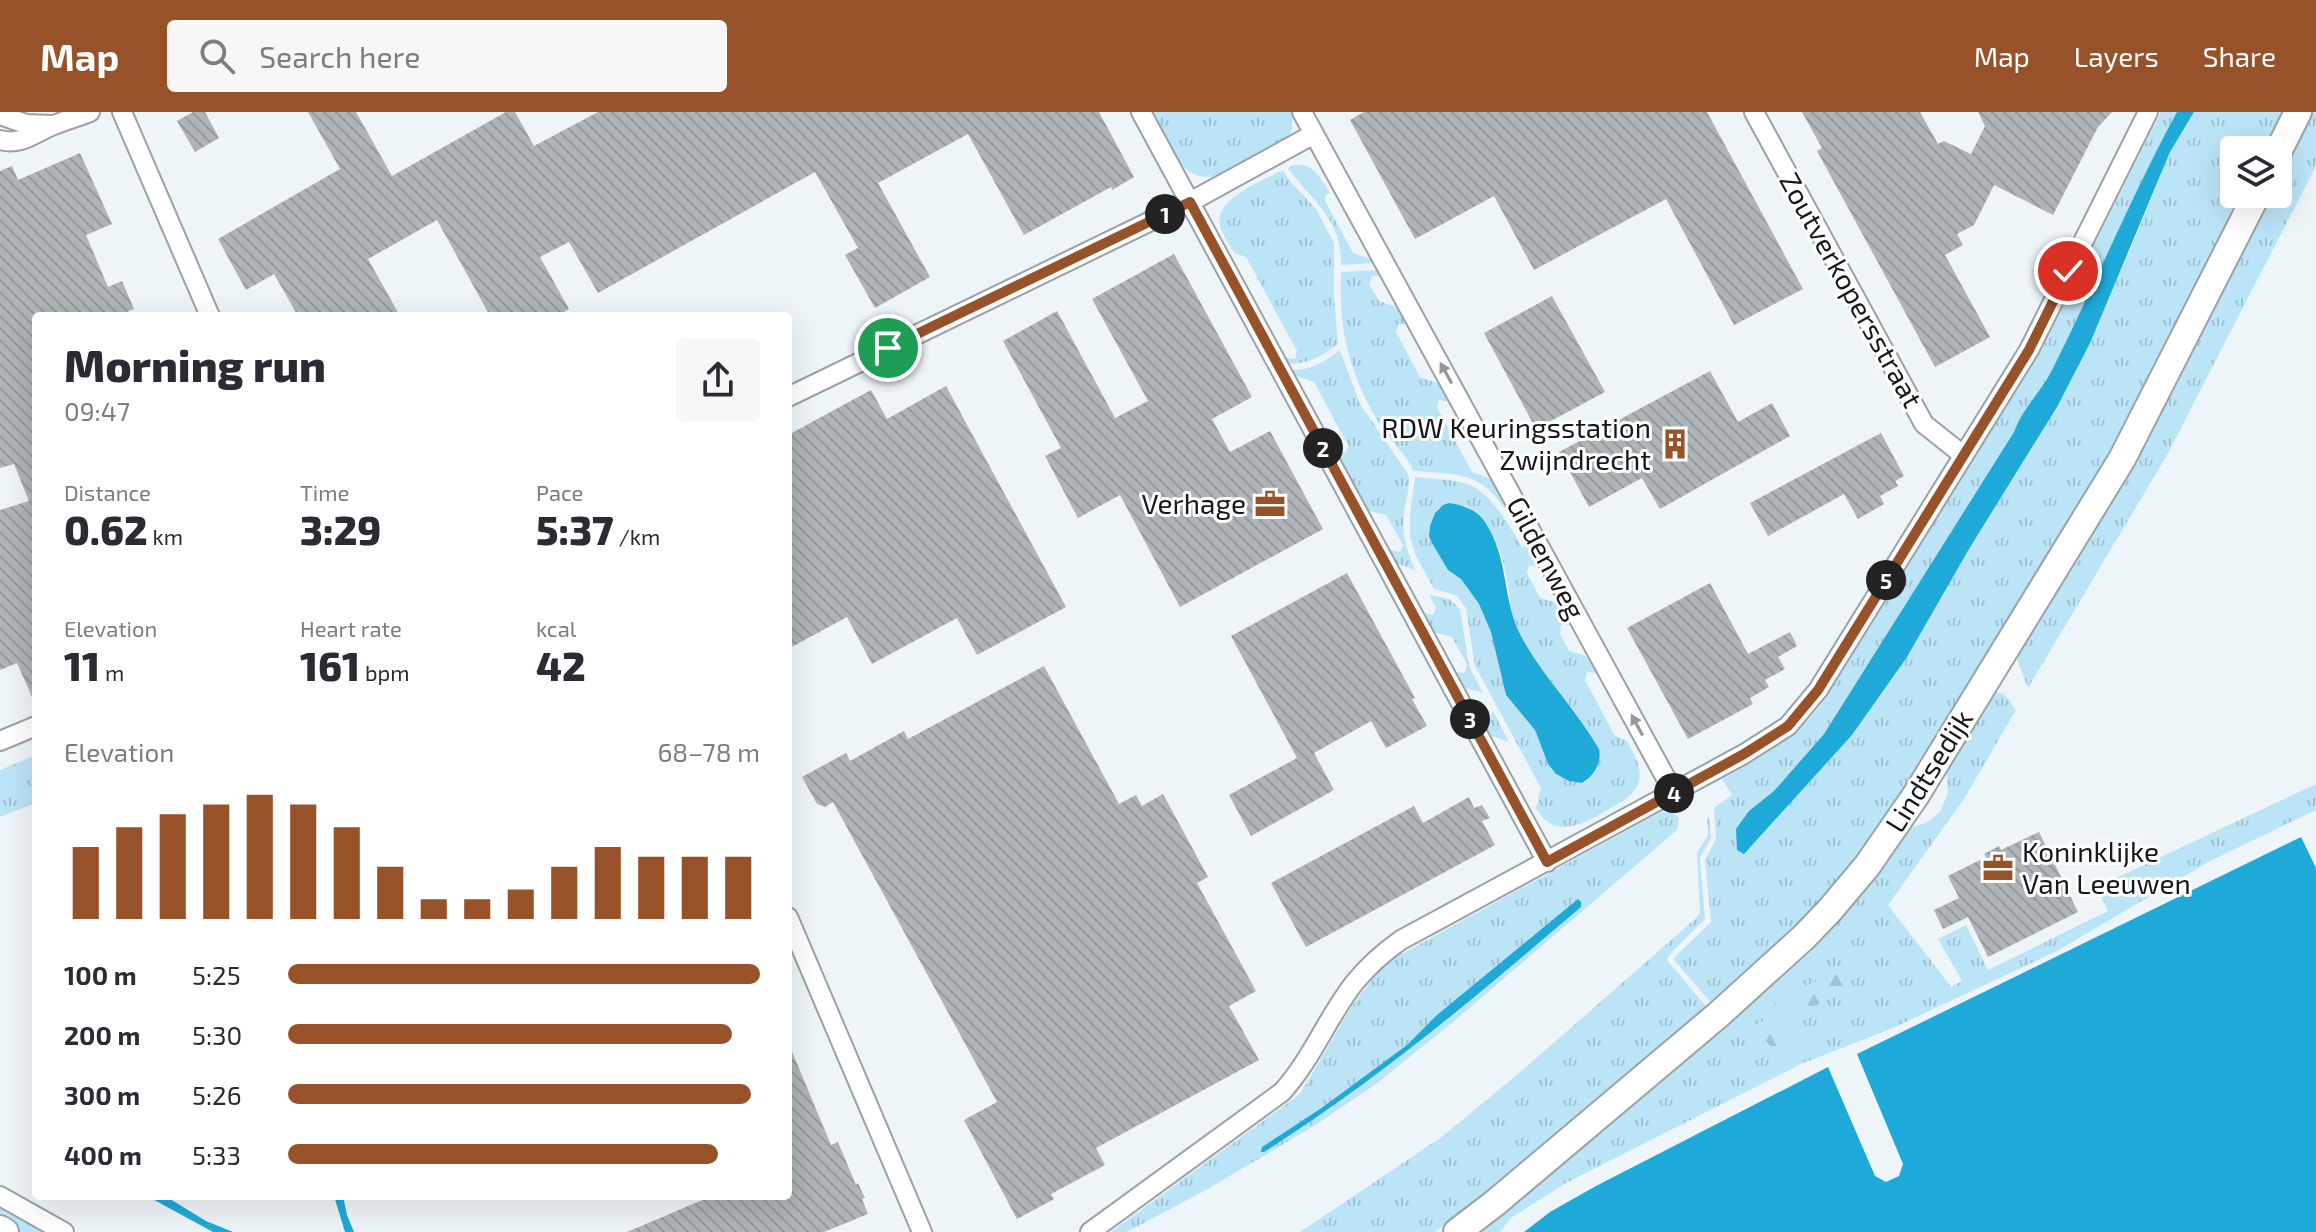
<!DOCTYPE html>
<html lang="en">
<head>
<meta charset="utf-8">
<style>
  body { margin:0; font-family:"Exo 2",sans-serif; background:#f7f7f7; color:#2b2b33; height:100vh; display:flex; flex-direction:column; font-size:30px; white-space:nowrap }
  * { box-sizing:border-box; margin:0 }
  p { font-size:26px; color:#7c7c81 }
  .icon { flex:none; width:44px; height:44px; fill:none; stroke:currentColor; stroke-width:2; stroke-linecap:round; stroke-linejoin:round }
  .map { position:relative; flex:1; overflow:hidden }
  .side { position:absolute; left:32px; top:200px; width:760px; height:888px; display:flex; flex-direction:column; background:#fff; border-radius:8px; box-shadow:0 8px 32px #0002 }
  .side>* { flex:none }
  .buttons { position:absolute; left:2220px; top:24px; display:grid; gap:16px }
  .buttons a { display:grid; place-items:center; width:72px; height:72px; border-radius:8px; background:#fff; box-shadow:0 8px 32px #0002; font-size:40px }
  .pin { position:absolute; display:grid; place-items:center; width:68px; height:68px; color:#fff; margin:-34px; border:4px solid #fff; border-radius:50%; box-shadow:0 2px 8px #0007 }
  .km { position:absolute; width:40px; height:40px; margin:-20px; border-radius:50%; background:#222; color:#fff; font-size:22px; line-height:40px; text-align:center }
  .round { display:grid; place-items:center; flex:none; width:84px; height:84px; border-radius:8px; background:#f7f7f7 }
  .summary { display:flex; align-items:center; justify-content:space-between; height:136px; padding:0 32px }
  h1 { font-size:44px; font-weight:800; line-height:60px }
  .stats { display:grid; grid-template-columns:repeat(3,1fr); gap:12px; height:136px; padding:8px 32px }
  .stats div { display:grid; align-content:center }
  .stats b { font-size:40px; font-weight:800 }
  .stats small { font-size:22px; font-weight:400 }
  .stats p { font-size:22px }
  .chart { height:224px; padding:16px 32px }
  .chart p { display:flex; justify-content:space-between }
  .chart svg { width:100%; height:144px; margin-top:8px; stroke:#98522a; stroke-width:6 }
  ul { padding:0 32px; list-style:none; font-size:26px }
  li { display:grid; grid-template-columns:128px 96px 1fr; align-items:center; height:60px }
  li i { height:20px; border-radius:10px; background:#98522a }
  header { display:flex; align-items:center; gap:48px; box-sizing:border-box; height:112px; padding:0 40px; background:#98522a; color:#fff }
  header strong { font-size:38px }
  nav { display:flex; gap:44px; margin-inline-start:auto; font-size:28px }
  .search { width:560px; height:72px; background:#f7f7f7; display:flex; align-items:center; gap:20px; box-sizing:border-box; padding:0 28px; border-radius:8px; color:#7c7c81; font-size:30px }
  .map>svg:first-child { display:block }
  .grass { fill:url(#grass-tufts); fill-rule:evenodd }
  .forest { fill:url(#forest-firs) }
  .water { fill:#1fa9d9 }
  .building { fill:url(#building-back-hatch) }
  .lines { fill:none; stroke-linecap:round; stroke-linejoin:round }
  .street-casing { stroke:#9ba1a4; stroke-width:22 }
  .secondary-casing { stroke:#9ba1a4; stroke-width:30 }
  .street { stroke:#fff; stroke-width:18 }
  .secondary { stroke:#fff; stroke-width:26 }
  .oneway { fill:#969797 }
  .route-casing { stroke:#fff; stroke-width:16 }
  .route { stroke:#98522a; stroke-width:10 }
  .labels { text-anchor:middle; stroke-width:6; stroke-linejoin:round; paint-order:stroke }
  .street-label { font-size:28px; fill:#151718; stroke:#fff }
  .poi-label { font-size:28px; fill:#151718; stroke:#fff; text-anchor:end }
</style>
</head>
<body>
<header>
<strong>Map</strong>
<div class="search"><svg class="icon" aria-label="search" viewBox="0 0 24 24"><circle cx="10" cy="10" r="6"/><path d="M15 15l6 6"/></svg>Search here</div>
<nav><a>Map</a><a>Layers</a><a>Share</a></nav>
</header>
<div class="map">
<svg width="2316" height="1120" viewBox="0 0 2316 1120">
  <defs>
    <pattern id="grass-tufts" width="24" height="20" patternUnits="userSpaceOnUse" patternTransform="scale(2)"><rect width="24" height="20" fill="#bce4f7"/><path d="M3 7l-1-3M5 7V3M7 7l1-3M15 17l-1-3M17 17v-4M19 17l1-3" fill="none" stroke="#a1c3d3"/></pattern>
    <pattern id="forest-firs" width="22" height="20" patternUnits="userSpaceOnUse" patternTransform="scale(2)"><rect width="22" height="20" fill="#bce4f7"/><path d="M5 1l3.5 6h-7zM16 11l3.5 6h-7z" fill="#a1c3d3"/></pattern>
    <pattern id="building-back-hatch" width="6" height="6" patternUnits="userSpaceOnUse" patternTransform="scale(2)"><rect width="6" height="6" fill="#aeb4b7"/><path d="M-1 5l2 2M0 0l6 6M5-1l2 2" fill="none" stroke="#959a9d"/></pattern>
  </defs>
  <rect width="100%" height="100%" fill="#eef5f8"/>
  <path class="grass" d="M1150,0H1292V18L1285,29L1215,65C1207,65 1197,65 1190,60C1174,49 1160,17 1150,0Z
    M2161,0H2177C2131,84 2095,173 2052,258C2041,280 2022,297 2014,320L1824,622L1774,679L1749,699L1744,741L1852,623L1907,545L1969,437L2057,295L2131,136L2170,40L2194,0H2285L2266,38H2234V82H2243L2115,334L1964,587L1857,750L1814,798L1713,893L1674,848L1675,845L1711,810L1705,748L1716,727L1714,696L1732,683L1722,667C1763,644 1801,624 1827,584L2042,237Z
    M2306,0H2316V54L2166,345L2028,576L2018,550V534L2264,82H2278V55Z
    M1293,53C1314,51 1320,65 1330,81L1326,82L1325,89L1353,141L1373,148L1375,151L1341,153C1342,108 1315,92 1291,60L1288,56Z
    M1283,58L1289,68L1316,97L1334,131V184L1338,232C1321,245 1309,252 1287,252L1285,246L1295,247L1297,239L1246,145L1234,141C1230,133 1222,123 1220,113C1214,86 1263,69 1283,58Z
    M1379,158L1381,164H1372L1369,172L1379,189L1399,196L1408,212H1398L1396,220L1420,265L1441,272L1449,287L1448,289L1439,288L1437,295L1441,303L1472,360L1492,367L1518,414C1508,402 1500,388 1489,378C1469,359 1438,361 1413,359C1407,343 1391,329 1381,314C1350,265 1338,218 1341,160Z
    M1340,238L1360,292L1408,362C1411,375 1406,387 1404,400C1401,421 1407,439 1415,458L1395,451L1389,440L1391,438L1400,440L1403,433L1386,403L1366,398L1336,342L1338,340L1346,341L1348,333L1314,270L1294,263L1290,258C1312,258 1323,251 1340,238Z
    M1415,365C1432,367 1451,367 1467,372C1490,379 1510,415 1522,435L1528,432L1539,453L1536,455L1529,453L1527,461L1540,486L1561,492L1571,513H1561L1560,522L1569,539L1589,545L1597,561L1587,560L1585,568L1615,624L1627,629C1640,653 1649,670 1623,689C1596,703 1558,736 1536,696L1541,676L1475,554L1466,496L1456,483L1434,477L1416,444L1410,425V402ZM1466,394C1496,416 1503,442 1509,479C1510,487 1509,495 1512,503C1529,552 1574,592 1599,637L1588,668L1583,671L1570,669L1556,662L1548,652L1535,618L1506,583L1491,520L1479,492L1461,467L1448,457L1432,431L1429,424L1430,414L1438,396Z
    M1429,483L1449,487L1460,497L1469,554L1483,581L1462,575L1455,560L1465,561L1467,552L1452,525L1433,520L1424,503L1426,501L1433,503L1436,496Z
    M1994,580L2004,582L2016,598L1964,687L1888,793L1951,875L1962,869L1938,827L1966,813L1988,858L2108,799L2097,775L2316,672V698L2210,749L2057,839L1893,916L1801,952L1564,1072L1511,1106L1500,1120H1470L1906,717L1926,711L1940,700L1948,681L1946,653ZM1837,860L1846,880L1780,908L1755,915L1778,897Z
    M1493,599L1509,630L1489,623L1481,608L1483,606L1490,608Z
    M36,643V691L0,705V658Z
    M1661,700H1672L1679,706L1677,718L1453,910L1376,972L1314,1014L1206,1078L1127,1120H1111L1300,982L1352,894L1378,860L1396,845Z
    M1707,705H1709L1711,726L1700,746L1705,807L1670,842L1667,848L1709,898L1549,1035L1435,1120H1300L1443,1024L1525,956L1694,808L1700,801L1697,741L1708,723Z
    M0,1090L48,1120H20L0,1109Z"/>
  <path class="forest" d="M1838,860L1847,880L1781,908L1801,931L1777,943L1755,915L1777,897L1773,887Z"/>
  <path class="water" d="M2177,0H2194L2170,40L2090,231L2057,295L1969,437L1907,545L1852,623L1744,742L1737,738L1736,717L1749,699L1774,679L1824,622L2014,320C2022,297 2041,280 2052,258C2095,173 2131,84 2177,0Z
    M1449,391C1463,393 1477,398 1485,410C1509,447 1502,484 1519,520C1540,562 1576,596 1599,637C1602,650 1594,664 1582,671L1569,669L1556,662L1548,652L1535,618L1506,583L1491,520L1479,492L1461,467L1448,458L1432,431L1429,424L1430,414L1435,401L1443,393Z
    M2301,725L2316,756V1120H1524L1550,1100L1596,1074L1828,955L1875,1064L1886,1070L1899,1064L1903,1052L1857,942Z
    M1578,787L1581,790V795C1478,883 1379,967 1264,1040H1261L1262,1035L1323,995L1407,933L1437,903Z
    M147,1084H165L206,1109L233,1120H213Z
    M334,1084H343L347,1103L354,1120H345Z"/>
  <path class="building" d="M193,0H205L219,26L195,40L177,9Z
    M308,0H356L392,64L506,0H515L534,34L598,0H1099L1134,65L1112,78L1111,75L1024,123L968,22L878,71L930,165L875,196L845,143L858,136L815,60L598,181L569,130L540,145L569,197L557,204H490L437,108L368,147L400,204H298L274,162L246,178L218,127L340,57Z
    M1364,0H1707L1803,177L1734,213L1666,87L1534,158L1494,84L1415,127L1350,8Z
    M1802,0H1920L1938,32L1944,29L1971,42L1985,14L1978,0H2112L2098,15L2053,103L1994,73L1974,113L1957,122L1963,133L1945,143L1990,225L1935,255L1817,39L1822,36Z
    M80,41L112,112L86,123L108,175L122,169L134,197L117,204H36V594L17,551L0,558V398L29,389L14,352L0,356V59L12,54L18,68Z
    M1174,142L1252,285L1212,307L1230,340L1270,319L1323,417L1180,495L1120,383L1078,406L1045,344L1061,336L1003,229L1057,199L1115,306L1148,289L1092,187Z
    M1552,184L1605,280L1536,317L1484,221Z
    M1710,259L1738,310L1772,291L1790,324L1660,397L1642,366L1589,395L1559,340Z
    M946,274L1066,495L977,543L957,506L872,552L847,505L788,537V323L871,278L887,307Z
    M1881,321L1904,364L1895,369L1898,374L1880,384L1884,392L1858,407L1844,382L1768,424L1750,391Z
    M1347,461L1415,586L1412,587L1427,614L1386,636L1371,609L1314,641L1334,678L1251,724L1229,683L1297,646L1231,524Z
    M1710,471L1748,542L1790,520L1797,534L1778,545L1785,557L1765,568L1769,575L1750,586L1753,592L1688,627L1627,516Z
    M1044,554L1119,692L1136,683L1142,694L1163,682L1208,765L1197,771L1256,879L1229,894L1259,948L1096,1036L1105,1053L1051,1082L1054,1087L1017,1107L964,1008L997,990L833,690L825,695L817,692L802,665L846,641L850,649L904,619L908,627Z
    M1469,685L1474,696L1482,693L1490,706L1482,709L1495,733L1306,835L1271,771L1414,694L1423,711Z
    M2039,720L2078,800L1988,845L1968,805L1943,817L1934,798L1959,786L1948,764L1986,745L1984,742L1999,734L2001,738Z
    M788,930L831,1033L838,1030L856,1073L858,1071L865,1086L862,1087L868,1102L824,1120H627L712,1084H788Z"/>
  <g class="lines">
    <g class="street-casing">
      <path id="street" d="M122,0L210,204
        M1141,0L1547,750
        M1302,0L1674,681
        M1754,0L1924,312L1963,343
        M0,3L26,12L51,13
        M0,28C22,34 35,20 54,13C66,8 78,5 90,0
        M788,285L1190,90L1314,22
        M0,629L36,614
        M788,805L922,1120
        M0,1084L64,1120
        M1090,1120L1282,980C1312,947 1328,904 1355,870C1369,853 1384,840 1401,828L1744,642L1788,614L1818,578L2029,238L2148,0"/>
    </g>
    <g class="secondary-casing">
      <path id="secondary" d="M2278,40L2298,0
        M0,1117L5,1120
        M1457,1120L1495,1091L1718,903L1804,825L1829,799L1867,754L1916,683L2122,347L2257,82"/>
    </g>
    <use href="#street" class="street"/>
    <use href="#secondary" class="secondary"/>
  </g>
  <defs><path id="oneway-solid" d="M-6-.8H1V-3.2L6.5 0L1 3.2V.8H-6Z" transform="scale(2)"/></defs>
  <g class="oneway">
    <use href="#oneway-solid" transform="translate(1446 261) rotate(-119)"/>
    <use href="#oneway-solid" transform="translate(1637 613) rotate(-118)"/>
  </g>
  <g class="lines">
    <g class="route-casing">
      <path id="route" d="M888,236L1190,90L1547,750L1744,642L1788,614L1818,578L2029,238L2068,159"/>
    </g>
    <use href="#route" class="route"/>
  </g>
  <defs>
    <g id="building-bare" transform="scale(2.4)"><path d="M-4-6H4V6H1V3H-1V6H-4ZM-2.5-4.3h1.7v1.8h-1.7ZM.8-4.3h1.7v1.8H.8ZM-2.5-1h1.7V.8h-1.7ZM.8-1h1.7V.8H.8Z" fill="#98522a" stroke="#fff" stroke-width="2.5" paint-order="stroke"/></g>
    <g id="office-bare" transform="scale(2.4)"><path d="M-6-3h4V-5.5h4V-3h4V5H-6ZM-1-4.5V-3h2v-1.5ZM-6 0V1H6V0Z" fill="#98522a" stroke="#fff" stroke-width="2.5" paint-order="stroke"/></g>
  </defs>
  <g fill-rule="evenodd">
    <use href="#building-bare" x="1675" y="332"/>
    <use href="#office-bare" x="1270" y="392"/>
    <use href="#office-bare" x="1998" y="756"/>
  </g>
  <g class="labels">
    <g class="street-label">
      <text transform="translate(1851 178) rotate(61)" y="10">Zoutverkopersstraat</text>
      <text transform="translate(1546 446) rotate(62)" y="10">Gildenweg</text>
      <text transform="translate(1929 659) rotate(-58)" y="10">Lindtsedijk</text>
    </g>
    <g class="poi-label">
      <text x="1651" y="326">RDW Keuringsstation<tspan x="1651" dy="32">Zwijndrecht</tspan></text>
      <text x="1246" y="402">Verhage</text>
      <text x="2022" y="750" text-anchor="start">Koninklijke<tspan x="2022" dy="32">Van Leeuwen</tspan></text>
    </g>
  </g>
</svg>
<div class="buttons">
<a><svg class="icon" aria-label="layers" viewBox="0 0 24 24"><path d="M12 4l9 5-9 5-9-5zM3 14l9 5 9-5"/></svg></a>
</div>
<div class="pin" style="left:888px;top:236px;background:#1e9e55"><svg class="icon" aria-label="arrive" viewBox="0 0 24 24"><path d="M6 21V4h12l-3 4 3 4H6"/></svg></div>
<div class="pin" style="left:2068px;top:159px;background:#d93025"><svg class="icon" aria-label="check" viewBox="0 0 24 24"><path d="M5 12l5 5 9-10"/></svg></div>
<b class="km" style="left:1165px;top:102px">1</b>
<b class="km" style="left:1323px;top:336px">2</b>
<b class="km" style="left:1470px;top:607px">3</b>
<b class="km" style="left:1674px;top:681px">4</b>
<b class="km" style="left:1886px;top:468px">5</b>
<section class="side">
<div class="summary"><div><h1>Morning run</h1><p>09:47</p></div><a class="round"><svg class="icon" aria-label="share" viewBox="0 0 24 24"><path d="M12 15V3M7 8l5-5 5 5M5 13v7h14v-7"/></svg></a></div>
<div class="stats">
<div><p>Distance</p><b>0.62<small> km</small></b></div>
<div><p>Time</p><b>3:29</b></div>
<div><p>Pace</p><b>5:37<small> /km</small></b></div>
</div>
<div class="stats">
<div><p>Elevation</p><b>11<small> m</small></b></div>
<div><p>Heart rate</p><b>161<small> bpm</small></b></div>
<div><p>kcal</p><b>42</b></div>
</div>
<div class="chart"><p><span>Elevation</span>68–78 m</p>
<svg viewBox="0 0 160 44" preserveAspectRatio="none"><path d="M5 44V22M15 44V16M25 44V12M35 44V9M45 44V6M55 44V9M65 44V16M75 44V28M85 44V38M95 44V38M105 44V35M115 44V28M125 44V22M135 44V25M145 44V25M155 44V25"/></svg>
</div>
<ul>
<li><b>100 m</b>5:25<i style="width:100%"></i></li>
<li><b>200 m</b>5:30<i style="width:94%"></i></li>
<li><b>300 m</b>5:26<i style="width:98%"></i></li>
<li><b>400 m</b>5:33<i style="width:91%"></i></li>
</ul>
</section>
</div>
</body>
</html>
